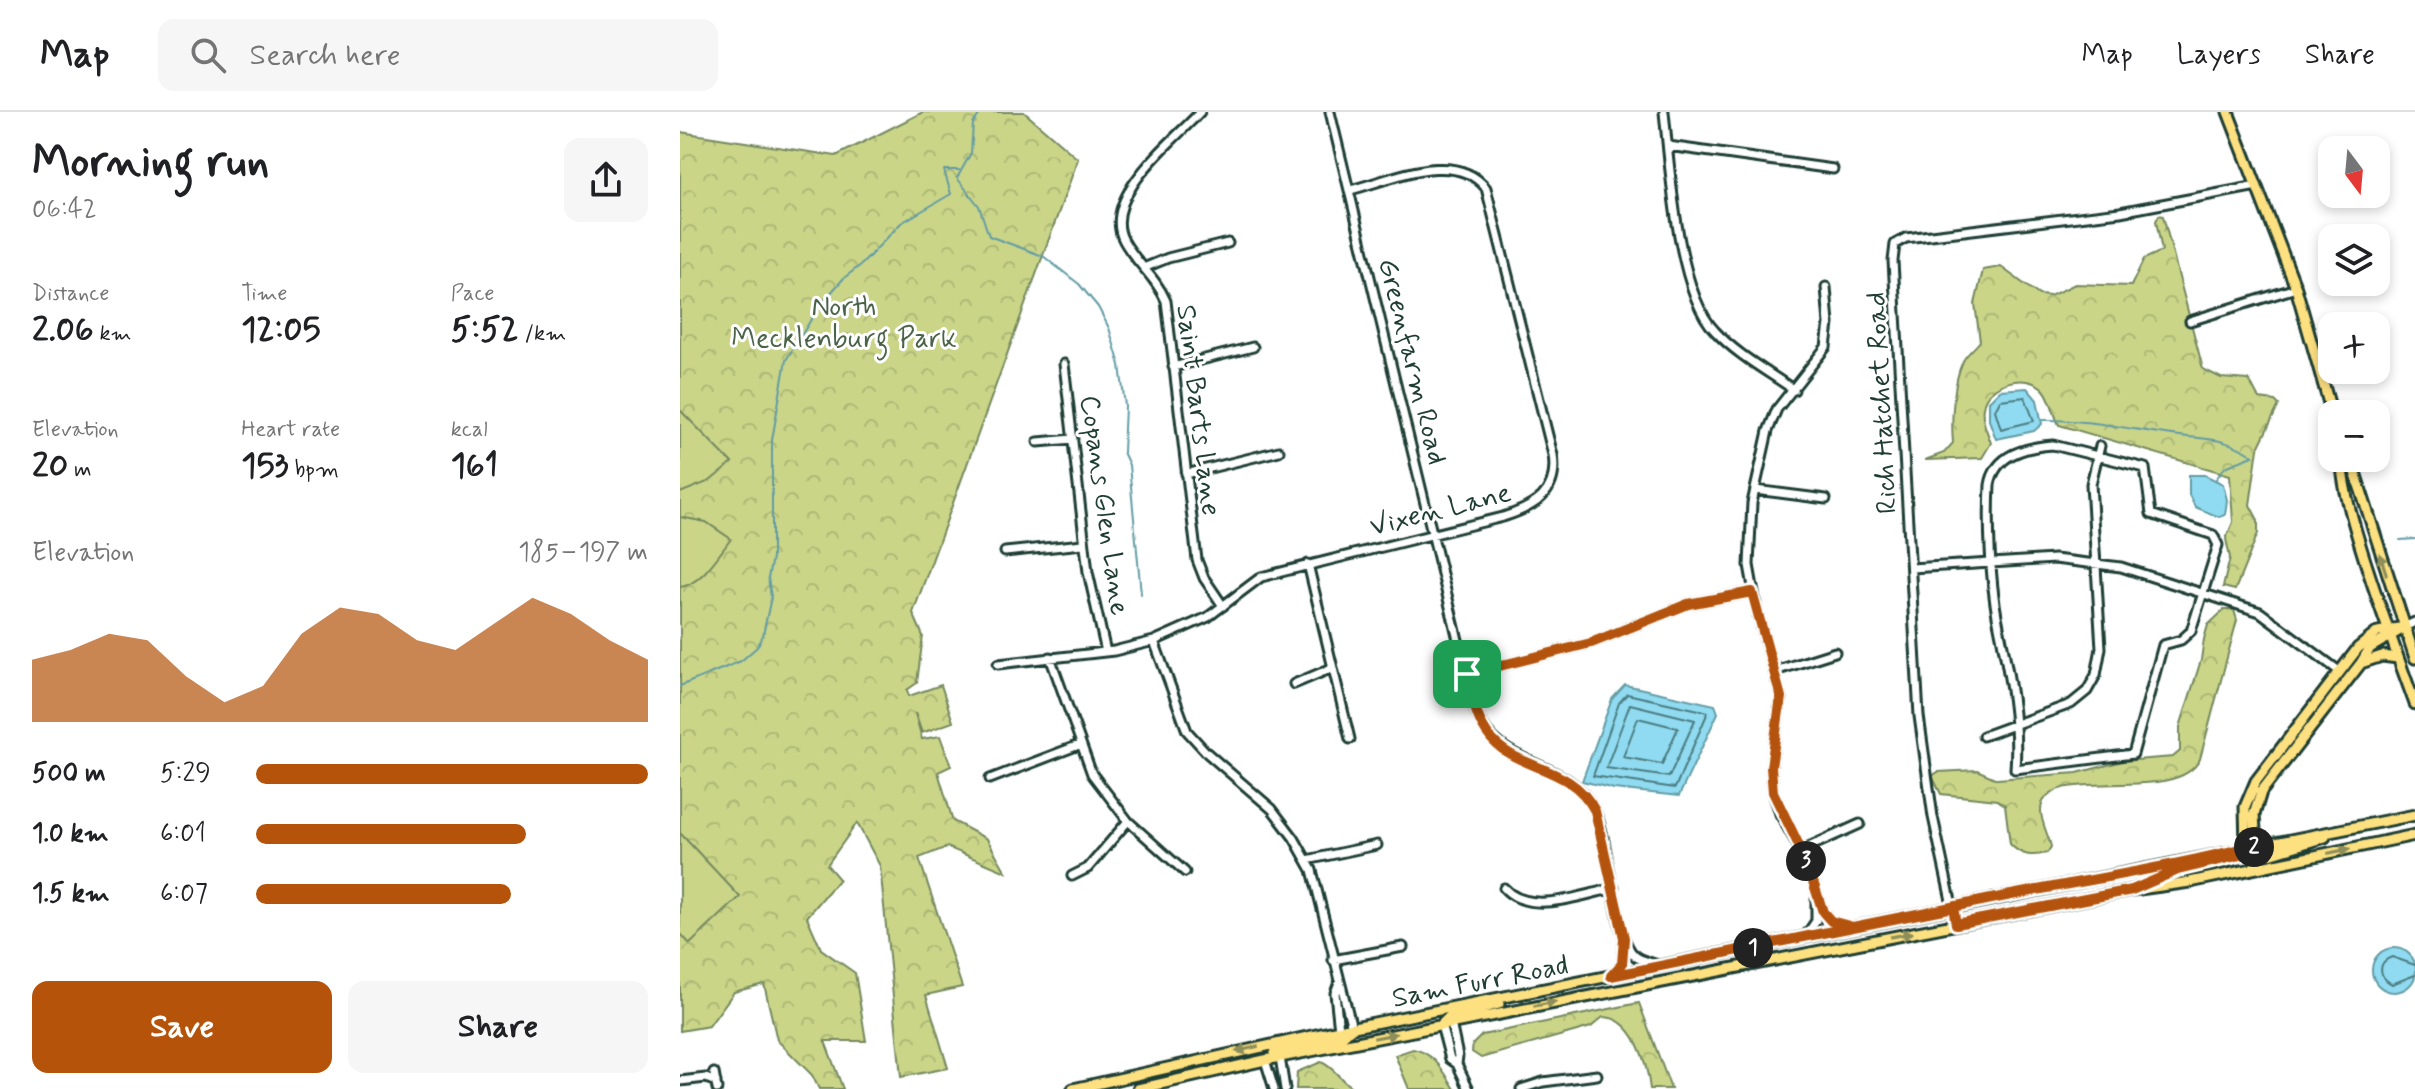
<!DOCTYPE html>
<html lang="en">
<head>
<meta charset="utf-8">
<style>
  body { margin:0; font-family:Mynerve,sans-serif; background:#f6f6f6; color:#202124; height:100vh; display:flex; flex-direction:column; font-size:30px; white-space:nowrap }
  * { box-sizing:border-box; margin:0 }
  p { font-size:26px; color:#757577 }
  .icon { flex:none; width:44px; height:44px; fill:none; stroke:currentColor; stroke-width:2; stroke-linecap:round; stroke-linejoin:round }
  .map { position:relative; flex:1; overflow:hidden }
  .sheet { display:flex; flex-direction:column; background:#fff; width:680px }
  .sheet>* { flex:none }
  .needle { width:52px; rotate:164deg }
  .buttons { position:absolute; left:1638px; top:24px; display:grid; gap:16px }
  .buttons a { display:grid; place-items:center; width:72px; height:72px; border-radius:16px; background:#fff; box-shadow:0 4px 12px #0003; font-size:40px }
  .pin { position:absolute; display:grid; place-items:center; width:68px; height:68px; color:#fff; margin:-34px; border-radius:16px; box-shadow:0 4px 12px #0006 }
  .km { position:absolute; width:40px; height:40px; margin:-20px; border-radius:50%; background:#222; color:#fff; font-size:22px; line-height:40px; text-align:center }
  .round { display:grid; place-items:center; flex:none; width:84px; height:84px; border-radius:16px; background:#f6f6f6 }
  .head { display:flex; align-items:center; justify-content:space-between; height:136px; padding:0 32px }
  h1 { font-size:44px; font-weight:800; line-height:60px }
  .metrics { display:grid; grid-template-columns:repeat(3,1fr); gap:12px; height:136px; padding:8px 32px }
  .metrics div { display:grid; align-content:center }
  .metrics b { font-size:34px; font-weight:800 }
  .metrics small { font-size:22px; font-weight:400 }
  .metrics p { font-size:22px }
  .chart { height:224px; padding:16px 32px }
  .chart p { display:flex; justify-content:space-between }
  .chart svg { width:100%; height:144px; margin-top:8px; fill:#b45309; opacity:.7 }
  .action { display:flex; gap:16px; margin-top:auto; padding:16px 32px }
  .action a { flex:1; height:92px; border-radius:16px; background:#b45309; color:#fff; font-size:32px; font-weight:800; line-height:92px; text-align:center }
  .action a+a { background:#f6f6f6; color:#202124 }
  ul { padding:0 32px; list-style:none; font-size:26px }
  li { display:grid; grid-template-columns:128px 96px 1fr; align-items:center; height:60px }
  li i { height:20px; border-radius:10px; background:#b45309 }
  header { display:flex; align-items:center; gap:48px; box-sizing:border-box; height:112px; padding:0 40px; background:#fff; border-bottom:2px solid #e0e0e0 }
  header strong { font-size:38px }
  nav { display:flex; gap:44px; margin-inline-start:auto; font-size:28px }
  .search { width:560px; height:72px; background:#f6f6f6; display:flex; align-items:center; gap:20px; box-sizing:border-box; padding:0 28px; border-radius:16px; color:#757577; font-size:30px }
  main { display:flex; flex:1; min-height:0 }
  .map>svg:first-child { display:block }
  .forest { fill:url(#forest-crowns); stroke:#74895e; stroke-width:2 }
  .pitch { fill:#cad588; stroke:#74895e; stroke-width:2 }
  .water { fill:#90dbf1; stroke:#639ca5; stroke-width:2 }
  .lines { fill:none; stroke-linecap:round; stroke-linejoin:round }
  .shore { stroke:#4c7c80; stroke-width:2 }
  .stream { stroke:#639ca5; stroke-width:2 }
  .minor-casing { stroke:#1f3d34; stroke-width:13 }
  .major-casing { stroke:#1f3d34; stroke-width:15 }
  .minor { stroke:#fff; stroke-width:7 }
  .major { stroke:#fde080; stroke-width:9 }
  .oneway { fill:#8e8e5a }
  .route-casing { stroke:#fff; stroke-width:16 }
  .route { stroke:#b45309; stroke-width:10 }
  .labels { text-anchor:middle; stroke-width:6; stroke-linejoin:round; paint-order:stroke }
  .park-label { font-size:28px; fill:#4a6349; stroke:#fff }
  .street-label { font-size:28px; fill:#1f3d34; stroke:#fff }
</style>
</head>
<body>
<header>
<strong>Map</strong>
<div class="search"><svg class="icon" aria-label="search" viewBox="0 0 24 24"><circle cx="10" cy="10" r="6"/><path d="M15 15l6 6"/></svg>Search here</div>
<nav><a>Map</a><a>Layers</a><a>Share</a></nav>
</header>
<main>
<section class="sheet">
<div class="head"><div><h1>Morning run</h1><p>06:42</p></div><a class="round"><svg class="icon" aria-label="share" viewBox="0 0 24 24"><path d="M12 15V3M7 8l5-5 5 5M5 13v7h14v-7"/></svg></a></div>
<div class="metrics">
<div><p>Distance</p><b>2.06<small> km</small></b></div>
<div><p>Time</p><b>12:05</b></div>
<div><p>Pace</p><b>5:52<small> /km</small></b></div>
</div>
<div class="metrics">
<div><p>Elevation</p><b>20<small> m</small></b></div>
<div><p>Heart rate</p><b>153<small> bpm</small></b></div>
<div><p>kcal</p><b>161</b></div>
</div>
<div class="chart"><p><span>Elevation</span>185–197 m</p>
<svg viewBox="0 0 160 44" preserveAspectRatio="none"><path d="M0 44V25L10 22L20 17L30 19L40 30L50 38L60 33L70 17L80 9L90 11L100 19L110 22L120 14L130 6L140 11L150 19L160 25V44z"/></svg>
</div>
<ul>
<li><b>500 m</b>5:29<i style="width:100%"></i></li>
<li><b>1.0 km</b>6:01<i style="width:69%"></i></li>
<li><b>1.5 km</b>6:07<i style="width:65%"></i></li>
</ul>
<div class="action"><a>Save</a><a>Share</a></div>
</section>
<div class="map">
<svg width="1735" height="977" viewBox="0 0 1735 977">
  <defs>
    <pattern id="forest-crowns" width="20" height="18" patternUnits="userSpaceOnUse" patternTransform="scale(2)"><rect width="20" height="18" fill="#cad588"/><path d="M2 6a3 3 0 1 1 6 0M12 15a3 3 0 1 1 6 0" fill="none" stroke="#adb876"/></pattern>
  </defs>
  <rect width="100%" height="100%" fill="#fff"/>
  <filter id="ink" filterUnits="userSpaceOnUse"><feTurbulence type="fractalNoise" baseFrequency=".0125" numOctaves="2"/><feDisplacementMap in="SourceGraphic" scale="16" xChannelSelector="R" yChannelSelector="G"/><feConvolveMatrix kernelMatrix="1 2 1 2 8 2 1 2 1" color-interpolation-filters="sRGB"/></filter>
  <g filter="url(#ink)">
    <path class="forest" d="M243,0H344L398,47L233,501L243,524L237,571L227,578L229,584L261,573L273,610L242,621L235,601L242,627L260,624L271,654L258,660L273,709L307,727L326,760L267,735L239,746L282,875L246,883L268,956L221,965L200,754L177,711L147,753L159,767L127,805L141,837L175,861L186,929H145L163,977H139L132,963L97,928L84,872L54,880L29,914L0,919V20L156,44Z
      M1479,103L1483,104L1523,257L1541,266L1569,268L1579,287L1595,289L1599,293L1578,336L1570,393L1578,408V421L1555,478L1543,475L1550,446L1546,427L1553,410L1550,363L1379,313C1374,303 1371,286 1364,278C1347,259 1306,271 1303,295C1301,308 1307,319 1311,331L1302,346L1245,348L1264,341L1273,331C1271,309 1273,270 1283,249C1286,242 1295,236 1300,229L1295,192L1303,158L1321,155L1359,183L1370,184L1395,172L1451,174L1464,147L1482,139L1476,109Z
      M1544,498H1554L1557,508L1520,647C1496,696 1361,648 1361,699C1361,711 1369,724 1371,735L1367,741C1352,745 1341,744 1330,732L1325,693L1317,688L1261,682L1252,664L1258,660L1297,658L1317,667L1397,661L1443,649L1493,645L1500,639V615L1521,548L1524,527L1528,513Z
      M959,891L991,977H970C967,951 954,905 923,905L911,915L801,946L792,940L793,932L802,923Z
      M733,937C755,941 764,960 775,977H729L715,943Z
      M641,950C656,956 660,970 675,977H616L617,960Z"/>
    <path class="pitch" d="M0,298L52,351L30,369L0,381Z
      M0,405L26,410L51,427C39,442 21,473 0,475Z
      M0,721L60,785L10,832L0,821Z"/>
    <path class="water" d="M1347,276L1357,288L1362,312L1354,319L1316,327L1309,308V289L1320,278Z
      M1509,363H1525L1543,372L1547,388L1545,403L1539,405L1515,395L1509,383Z
      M945,573L1035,593L1038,601L999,684L934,677L902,669L932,587Z
      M1692 858a22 22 0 1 1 44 0a22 22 0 1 1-44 0Z"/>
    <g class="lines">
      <path class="shore" d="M1345,285L1354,309L1321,317L1315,298L1320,288Z
        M947,582L1028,600L995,676L913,664L939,591Z
        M950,592L1015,608L989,665L926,656Z
        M958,606L998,616L982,652L943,645Z
        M1735,853L1712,845C1697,850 1698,865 1712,872L1735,863"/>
      <path class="stream" d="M301,0L293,12L291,41L277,66L299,94L309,124L363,144L399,172L418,195L429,216L440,253L445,294L443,340L449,353L461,482
        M1363,308C1407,307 1448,317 1492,323C1526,328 1543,324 1574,344
        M1536,367L1545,355L1573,344
        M1720,428L1735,427
        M0,574L61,549L77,535L83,523L91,485L88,466L92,446V328L106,248L140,193L164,166L182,152L221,111L271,82L264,58H279"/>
      <g class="minor-casing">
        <path id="minor" d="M520,0C493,30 420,85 444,129C456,151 476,165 486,189L517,448L524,466L543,494
          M650,0L795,598C822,662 885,642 914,697C931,729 932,824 955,844C961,849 970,850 978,853
          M984,0C990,55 997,180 1035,219C1057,243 1087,259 1114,278
          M988,34L1153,57
          M466,155L488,146L548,131
          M1146,175L1149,212L1146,235L1097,297L1088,319L1072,391L1069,453L1078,503L1101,585L1091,655L1093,680L1100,702L1126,748L1143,800L1151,809L1168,814
          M1510,209L1616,176
          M384,252L408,460L426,540
          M493,255L573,235
          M358,330L393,327
          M1373,333L1465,356L1471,402L1533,423L1538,433L1511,519L1501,528L1483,533L1453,642L1335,657C1339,604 1327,555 1317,504C1310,466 1308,412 1310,373C1315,342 1346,335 1373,333Z
          M506,362L599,339
          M1075,378L1146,387
          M325,440L403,432
          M628,452L670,627
          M1231,456L1374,447L1441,455L1580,500L1659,559
          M1724,515L1735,510
          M474,529L507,619L527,641L592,697L614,726L632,758L672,916
          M370,545L412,662L448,709L505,760
          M318,552L434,539L474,529L528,505L581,465L823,405C855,395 879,381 873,343L806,76C774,36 711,68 670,78
          M1095,559L1155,540
          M787,562L911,531L1008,492L1072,480
          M614,572L652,556
          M1303,624L1391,592L1407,579L1416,563L1421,536L1411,372L1420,334
          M310,667L399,633
          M1122,738L1180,712
          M627,748L697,733
          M392,764L408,756L448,709
          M824,776C849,804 902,783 934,776
          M1276,812L1253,705L1239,604L1213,149L1215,132L1226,126L1440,100L1577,74
          M1125,825L1136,809V788
          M653,848L723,835
          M932,863L942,852L944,826
          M658,873L655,881L659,918
          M771,911L778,944L777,952
          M761,913L770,947L777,952L789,977
          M600,945L605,977
          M585,948L594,977
          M34,961L37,977
          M0,969L26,966L36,970
          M841,977L863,970L917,963"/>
      </g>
      <g class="major-casing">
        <path id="major" d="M1548,0L1616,176L1652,302
          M1663,346C1654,376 1721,553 1735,592
          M1667,346L1672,351L1735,546
          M1681,551L1702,544L1718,546
          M1576,733L1574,703L1581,680L1681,551L1690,536L1722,517
          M1566,735L1565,695L1576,669L1678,536L1698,520L1724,515
          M1573,756L1583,744L1645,725
          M1460,773C1492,757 1547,756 1571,737
          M761,913L769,905L819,892
          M594,941L663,924L672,916
          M393,977L659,918L1735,703
          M458,977L585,948L1452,778L1510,770L1735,723"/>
      </g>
      <use href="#minor" class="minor"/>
      <use href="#major" class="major"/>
    </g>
    <defs><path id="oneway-solid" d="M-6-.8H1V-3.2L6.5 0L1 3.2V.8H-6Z" transform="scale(2)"/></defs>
    <g class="oneway">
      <use href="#oneway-solid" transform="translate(1703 452) rotate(-108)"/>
      <use href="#oneway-solid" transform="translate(1659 739) rotate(-12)"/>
      <use href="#oneway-solid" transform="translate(1221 823) rotate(-11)"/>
      <use href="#oneway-solid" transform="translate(865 892) rotate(-11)"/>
      <use href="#oneway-solid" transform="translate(705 924) rotate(-11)"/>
      <use href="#oneway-solid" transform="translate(567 937) rotate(167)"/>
    </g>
  </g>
  <g class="lines" filter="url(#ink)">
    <g class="route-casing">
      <path id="route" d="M787,562C792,583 795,604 807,621C833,660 890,650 915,699L944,826L942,852L931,864C1064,837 1198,810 1331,783C1413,767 1496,754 1576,733L1561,743L1498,758L1452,778L1276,812L1273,795L1173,815L1151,809L1143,800L1126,748L1093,680L1091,655L1101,585L1072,480L1008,492L911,531L787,562"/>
    </g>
    <use href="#route" class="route"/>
  </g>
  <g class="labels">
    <g class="park-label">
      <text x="164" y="203">North<tspan x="164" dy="32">Mecklenburg Park</tspan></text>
    </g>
    <g class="street-label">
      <text transform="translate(734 249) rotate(76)" y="10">Greenfarm Road</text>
      <text transform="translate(1200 291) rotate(-93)" y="10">Rich Hatchet Road</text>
      <text transform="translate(520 298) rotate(83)" y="10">Saint Barts Lane</text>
      <text transform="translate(426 393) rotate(82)" y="10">Copans Glen Lane</text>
      <text transform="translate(760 396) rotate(-14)" y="10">Vixen Lane</text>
      <text transform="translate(800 868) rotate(-11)" y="10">Sam Furr Road</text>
    </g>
  </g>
</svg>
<div class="buttons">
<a><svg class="needle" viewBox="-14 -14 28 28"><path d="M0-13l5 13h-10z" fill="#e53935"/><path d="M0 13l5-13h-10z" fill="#757577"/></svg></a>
<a><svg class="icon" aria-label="layers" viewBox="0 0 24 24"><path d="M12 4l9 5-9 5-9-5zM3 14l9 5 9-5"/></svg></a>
<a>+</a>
<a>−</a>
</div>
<div class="pin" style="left:787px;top:562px;background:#1e9e55"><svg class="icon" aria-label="arrive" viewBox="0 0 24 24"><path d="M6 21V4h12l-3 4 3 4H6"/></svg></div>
<b class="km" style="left:1073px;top:836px">1</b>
<b class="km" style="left:1574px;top:735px">2</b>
<b class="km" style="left:1126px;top:749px">3</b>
</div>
</main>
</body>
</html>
